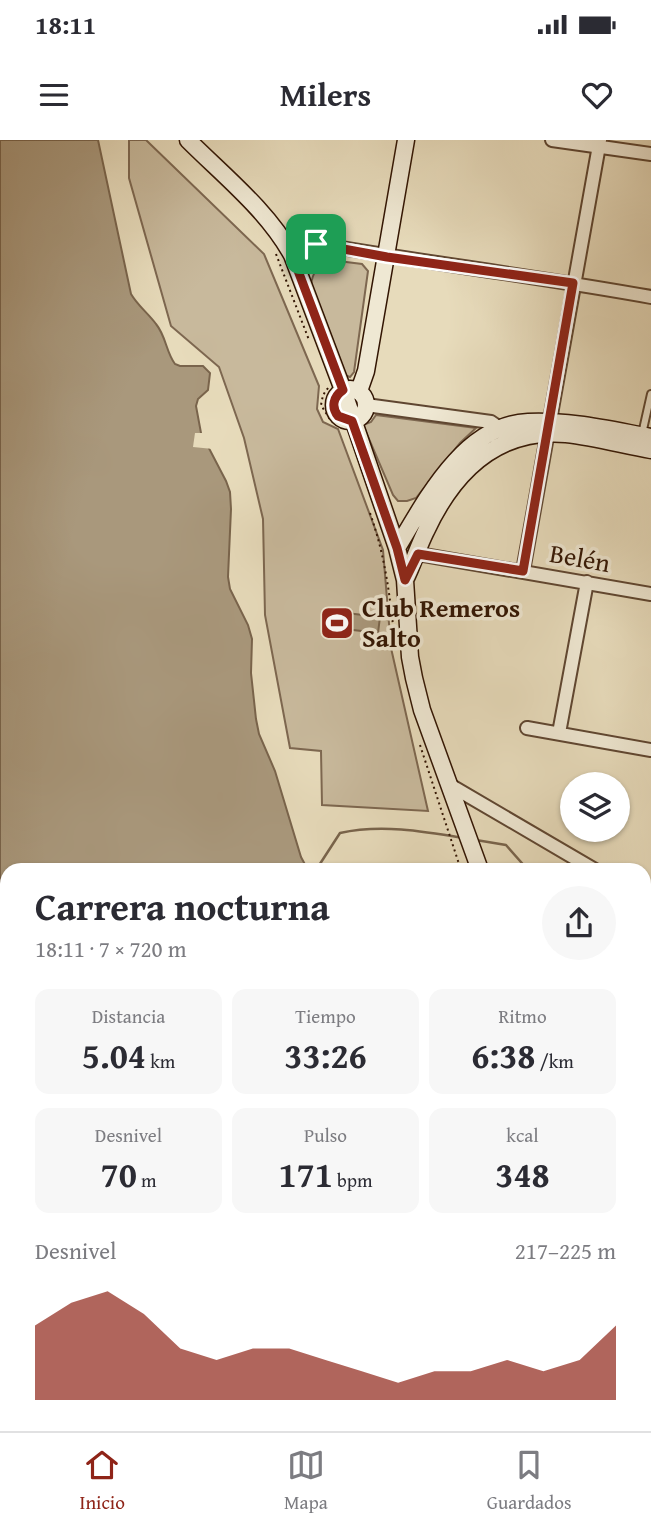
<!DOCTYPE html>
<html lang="es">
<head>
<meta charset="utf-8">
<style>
  body { margin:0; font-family:"Gentium Book Plus",serif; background:#f7f7f7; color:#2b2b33; height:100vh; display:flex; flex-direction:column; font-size:26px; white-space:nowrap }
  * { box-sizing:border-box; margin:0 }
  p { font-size:23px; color:#7c7c81 }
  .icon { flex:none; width:38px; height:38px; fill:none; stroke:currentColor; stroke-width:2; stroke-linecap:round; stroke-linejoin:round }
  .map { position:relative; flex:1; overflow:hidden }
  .drawer { position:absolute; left:0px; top:723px; width:651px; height:569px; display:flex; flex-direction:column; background:#fff; border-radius:21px 21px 0 0; box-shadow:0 2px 5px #0004 }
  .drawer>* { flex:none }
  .tools { position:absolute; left:560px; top:632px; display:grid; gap:14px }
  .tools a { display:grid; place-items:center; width:70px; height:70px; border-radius:50%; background:#fff; box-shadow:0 2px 5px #0004; font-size:35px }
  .pin { position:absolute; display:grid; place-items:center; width:60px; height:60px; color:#fff; margin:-30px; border-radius:14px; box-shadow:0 4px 10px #0006 }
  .round { display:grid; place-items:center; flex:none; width:74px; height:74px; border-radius:37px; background:#f7f7f7 }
  .headline { display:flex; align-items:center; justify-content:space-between; height:119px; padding:0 35px }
  h1 { font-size:38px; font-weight:700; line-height:52px }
  .figures { display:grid; grid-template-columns:repeat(3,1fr); gap:10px; height:119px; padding:7px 35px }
  .figures div { display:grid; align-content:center; border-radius:14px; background:#f7f7f7; text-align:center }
  .figures b { font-size:35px; font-weight:700 }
  .figures small { font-size:19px; font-weight:400 }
  .figures p { font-size:19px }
  .chart { height:196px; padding:14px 35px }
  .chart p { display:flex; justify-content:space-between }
  .chart svg { width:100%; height:126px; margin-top:7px; fill:#8f2418; opacity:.7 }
  .status { display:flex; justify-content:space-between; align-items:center; height:49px; padding:0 35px; background:#fff; direction:ltr }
  .status svg { height:19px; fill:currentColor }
  header { display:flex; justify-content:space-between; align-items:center; height:91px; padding:0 35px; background:#fff; font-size:32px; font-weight:700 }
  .tabs { display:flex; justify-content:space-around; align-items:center; height:98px; border-top:2px solid #e1e1e2; background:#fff; font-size:19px; color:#7c7c81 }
  .tabs a { display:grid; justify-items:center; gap:4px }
  .tabs .current { color:#8f2418 }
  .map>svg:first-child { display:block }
  .green { fill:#c8b99c; stroke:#7d6750; stroke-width:2 }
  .water { fill:#a9987c; stroke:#79644c; stroke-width:2 }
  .pier { fill:#e7dbbb }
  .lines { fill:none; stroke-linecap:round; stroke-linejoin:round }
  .stream { stroke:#79644c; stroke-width:2.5 }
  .lane-casing { stroke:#5f4631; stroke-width:10 }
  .street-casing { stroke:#5f4631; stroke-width:16 }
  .secondary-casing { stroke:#321503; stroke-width:19 }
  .path { stroke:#321503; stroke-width:2; stroke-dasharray:2 3.5; stroke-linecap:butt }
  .lane { stroke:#efe8d3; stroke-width:6 }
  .street { stroke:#efe8d3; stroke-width:12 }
  .secondary { stroke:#efe8d3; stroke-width:16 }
  .route-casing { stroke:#fff; stroke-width:14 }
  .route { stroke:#8f2418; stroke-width:9 }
  .labels { text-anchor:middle; stroke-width:7; stroke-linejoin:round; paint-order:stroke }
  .street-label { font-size:26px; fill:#321503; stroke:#efe8d3 }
  .poi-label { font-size:26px; font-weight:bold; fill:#321503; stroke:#efe8d3; text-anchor:start }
</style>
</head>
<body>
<div class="status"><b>18:11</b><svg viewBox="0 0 49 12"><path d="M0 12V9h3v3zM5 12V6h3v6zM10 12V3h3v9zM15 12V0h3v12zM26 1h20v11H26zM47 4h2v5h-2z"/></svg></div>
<header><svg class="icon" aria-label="menu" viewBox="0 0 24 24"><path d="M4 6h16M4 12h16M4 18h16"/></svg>Milers<svg class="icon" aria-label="heart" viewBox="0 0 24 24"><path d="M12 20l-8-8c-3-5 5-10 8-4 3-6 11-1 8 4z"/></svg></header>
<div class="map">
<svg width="651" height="1291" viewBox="0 0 651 1291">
  <rect width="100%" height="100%" fill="#e7dbbb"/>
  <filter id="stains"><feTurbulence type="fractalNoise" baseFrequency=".00286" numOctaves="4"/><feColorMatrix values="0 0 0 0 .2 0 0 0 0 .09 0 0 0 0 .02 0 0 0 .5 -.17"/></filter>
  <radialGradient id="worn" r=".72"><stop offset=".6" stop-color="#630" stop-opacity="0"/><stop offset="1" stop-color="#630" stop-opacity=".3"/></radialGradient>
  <path class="green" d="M129,0H146L264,114L319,246L317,269L323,282L338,289L383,410L391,508L428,671L322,665L321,611L290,608L265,475L263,379L244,298L219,227L171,186L129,38Z
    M330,120L362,124L368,131L354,232L350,237L342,234L311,146C312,132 318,126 330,120Z
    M376,275L476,288L460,303L416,358L407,361H398L393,355L363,285L371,282Z
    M510,1285H563L562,1291H511Z"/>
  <path class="water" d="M0,0H98L131,154C138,166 148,173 156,184C166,196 166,212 175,224L180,226H203L210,233L208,250L198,259L196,266L201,293L226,341L230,352L231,369L228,437L230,449L248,485L252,499L251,533L256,579L259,594L275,631L301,717L308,730H7V1284L118,1285L117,1291H0Z
    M346,473L380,477L378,493L345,489Z
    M282,1285H323L338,1291H251Z"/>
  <path class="pier" d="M195,293H205L213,309L193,307Z"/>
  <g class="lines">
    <path class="stream" d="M476,700L506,705L528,730
      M316,730L340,693C380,684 422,691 463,698
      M644,826L651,827"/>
    <g class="lane-casing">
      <path id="lane" d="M642,294L651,254
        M126,1291L127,1284"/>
    </g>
    <g class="street-casing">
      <path id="street" d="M552,0L651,14
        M283,98C405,120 529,135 651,157
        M366,265L491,282L504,291
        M418,414L651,454
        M523,431L600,0
        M527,588L651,610
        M559,593L587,442
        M448,644L595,730
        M644,756L651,758
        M644,955L651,956
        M644,1113L651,1115
        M644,1244L651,1246
        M570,1284L571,1291"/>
    </g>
    <g class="secondary-casing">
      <path id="secondary" d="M188,0C224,36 267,70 292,115L343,250L397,408L405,440L410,517L414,538L422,570L480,730
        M297,128L316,104
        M334 265a16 16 0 1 1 32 0a16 16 0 1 1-32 0Z
        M359,251L366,231L406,0
        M397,408C426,360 464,285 528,282C569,280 611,290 651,297
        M405,440C413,424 418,407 426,391C453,333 497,288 566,294C594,297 623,305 651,310
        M435,1291L436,1284
        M501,1291L502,1284"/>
    </g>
    <path class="path" d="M276,114L309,200
      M328,248L323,255L321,265L331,281L341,285
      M370,373C386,419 390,457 395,504
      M420,605L461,730"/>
    <use href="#lane" class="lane"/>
    <use href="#street" class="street"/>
    <use href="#secondary" class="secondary"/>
  </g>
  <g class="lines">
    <g class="route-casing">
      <path id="route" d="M316,104L387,117L573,143L523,431L418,414L405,440L397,408L352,281L338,276C331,267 333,257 343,250L297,128Z"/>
    </g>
    <use href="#route" class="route"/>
  </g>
  <defs>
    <g id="stadium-square" transform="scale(1.75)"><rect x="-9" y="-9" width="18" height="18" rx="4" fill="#8f2418" stroke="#efe8d3"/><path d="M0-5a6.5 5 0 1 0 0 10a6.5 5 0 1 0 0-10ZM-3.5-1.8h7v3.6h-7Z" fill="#fff"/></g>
  </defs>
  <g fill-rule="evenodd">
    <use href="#stadium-square" x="337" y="483"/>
  </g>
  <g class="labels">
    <g class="street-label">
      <text transform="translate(580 418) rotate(10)" y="9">Belén</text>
    </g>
    <g class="poi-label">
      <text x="362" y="477">Club Remeros<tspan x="362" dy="30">Salto</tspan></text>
    </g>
  </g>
  <rect width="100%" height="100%" filter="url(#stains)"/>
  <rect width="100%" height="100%" fill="url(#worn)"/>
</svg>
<div class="tools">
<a><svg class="icon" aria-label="layers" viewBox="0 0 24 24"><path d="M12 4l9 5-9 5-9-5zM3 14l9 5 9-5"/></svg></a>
</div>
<div class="pin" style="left:316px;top:104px;background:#1e9e55"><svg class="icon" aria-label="arrive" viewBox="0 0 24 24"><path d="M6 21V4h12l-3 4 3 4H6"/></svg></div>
<section class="drawer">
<div class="headline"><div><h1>Carrera nocturna</h1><p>18:11 · 7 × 720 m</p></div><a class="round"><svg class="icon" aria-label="share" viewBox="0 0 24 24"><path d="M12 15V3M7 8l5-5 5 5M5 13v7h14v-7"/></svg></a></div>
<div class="figures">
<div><p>Distancia</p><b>5.04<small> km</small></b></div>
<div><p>Tiempo</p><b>33:26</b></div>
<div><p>Ritmo</p><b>6:38<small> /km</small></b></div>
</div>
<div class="figures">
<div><p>Desnivel</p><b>70<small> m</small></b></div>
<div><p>Pulso</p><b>171<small> bpm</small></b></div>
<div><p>kcal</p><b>348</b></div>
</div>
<div class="chart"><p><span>Desnivel</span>217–225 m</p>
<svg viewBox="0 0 160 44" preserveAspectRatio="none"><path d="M0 44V18L10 10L20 6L30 14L40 26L50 30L60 26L70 26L80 30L90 34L100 38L110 34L120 34L130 30L140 34L150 30L160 18V44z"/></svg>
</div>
</section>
</div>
<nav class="tabs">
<a class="current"><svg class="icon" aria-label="home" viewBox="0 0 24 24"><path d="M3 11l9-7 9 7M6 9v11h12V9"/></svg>Inicio</a>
<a><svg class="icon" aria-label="map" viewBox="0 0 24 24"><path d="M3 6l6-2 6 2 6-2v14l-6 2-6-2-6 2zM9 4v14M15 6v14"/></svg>Mapa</a>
<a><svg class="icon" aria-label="saved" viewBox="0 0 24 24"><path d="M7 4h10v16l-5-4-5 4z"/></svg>Guardados</a>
</nav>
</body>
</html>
